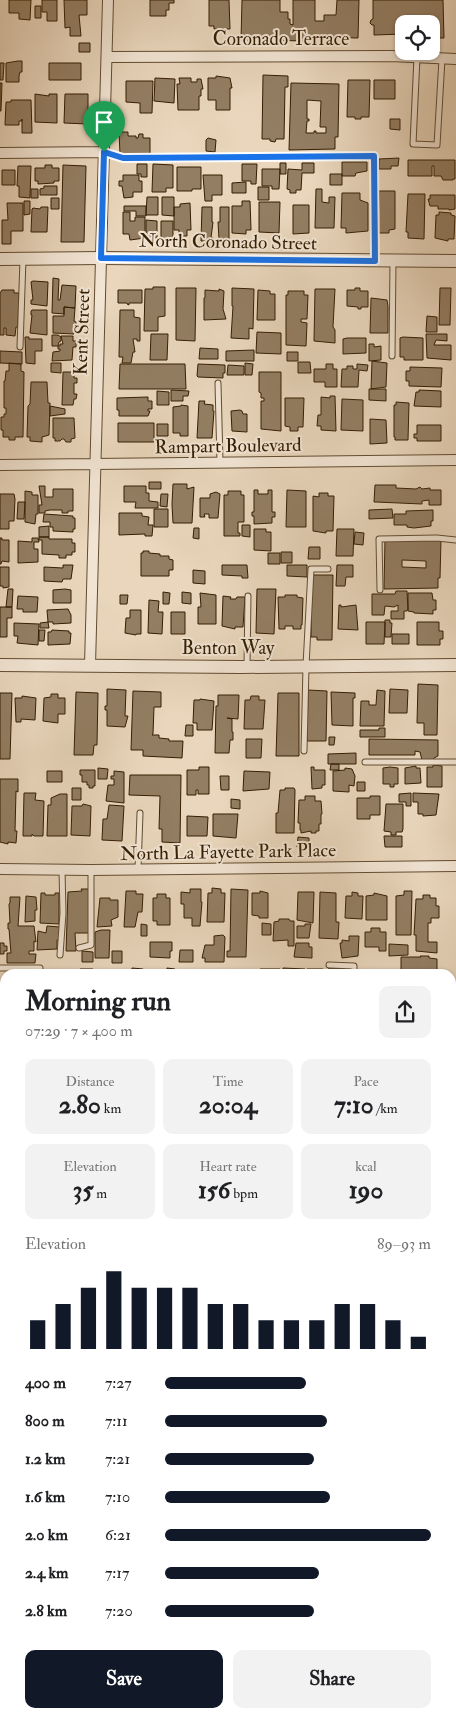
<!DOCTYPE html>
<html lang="en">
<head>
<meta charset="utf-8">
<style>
  body { margin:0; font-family:"IM FELL Double Pica",serif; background:#f2f2f2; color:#202124; height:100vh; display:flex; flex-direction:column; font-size:19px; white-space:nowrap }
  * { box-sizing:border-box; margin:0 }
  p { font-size:16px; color:#757577 }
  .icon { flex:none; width:28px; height:28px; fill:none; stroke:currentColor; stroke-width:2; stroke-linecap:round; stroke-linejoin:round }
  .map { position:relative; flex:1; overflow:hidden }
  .sheet { position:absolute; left:0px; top:969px; width:456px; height:749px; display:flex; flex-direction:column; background:#fff; border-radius:15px 15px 0 0; box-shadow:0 1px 4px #0004 }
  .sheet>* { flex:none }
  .fabs { position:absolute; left:395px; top:15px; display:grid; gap:10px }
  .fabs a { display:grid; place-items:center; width:45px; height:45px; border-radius:10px; background:#fff; box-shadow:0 1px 4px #0004; font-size:25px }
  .pin { position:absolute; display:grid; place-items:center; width:42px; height:42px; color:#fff; margin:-51px -21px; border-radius:50% 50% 50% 0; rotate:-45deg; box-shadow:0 0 5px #0007 }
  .pin .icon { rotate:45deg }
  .round { display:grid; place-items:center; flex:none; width:52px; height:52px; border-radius:10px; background:#f2f2f2 }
  .head { display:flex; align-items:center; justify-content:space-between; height:85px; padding:0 25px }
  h1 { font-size:28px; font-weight:800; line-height:38px }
  .metrics { display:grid; grid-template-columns:repeat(3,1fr); gap:8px; height:85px; padding:5px 25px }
  .metrics div { display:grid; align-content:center; border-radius:10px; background:#f2f2f2; text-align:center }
  .metrics b { font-size:25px; font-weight:800 }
  .metrics small { font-size:14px; font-weight:400 }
  .metrics p { font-size:14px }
  .chart { height:140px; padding:10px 25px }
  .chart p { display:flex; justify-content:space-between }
  .chart svg { width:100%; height:90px; margin-top:5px; stroke:#111827; stroke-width:6 }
  .primary-button { display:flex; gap:10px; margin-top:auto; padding:10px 25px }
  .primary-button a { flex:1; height:58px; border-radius:10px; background:#111827; color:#fff; font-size:20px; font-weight:800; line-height:58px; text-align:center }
  .primary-button a+a { background:#f2f2f2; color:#202124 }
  ul { padding:0 25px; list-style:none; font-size:16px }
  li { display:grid; grid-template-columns:80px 60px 1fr; align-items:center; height:38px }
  li i { height:12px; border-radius:6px; background:#111827 }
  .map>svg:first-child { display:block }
  .building { fill:#937e63; stroke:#351e03; fill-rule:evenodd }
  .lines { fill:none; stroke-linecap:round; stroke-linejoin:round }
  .service-casing { stroke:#624c31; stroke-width:7 }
  .minor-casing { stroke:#624c31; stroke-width:12 }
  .tertiary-casing { stroke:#624c31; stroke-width:14 }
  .secondary-casing { stroke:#351e03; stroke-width:16 }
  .service { stroke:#f1e4d3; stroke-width:5 }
  .minor { stroke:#f1e4d3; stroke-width:10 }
  .tertiary { stroke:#f1e4d3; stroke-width:12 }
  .secondary { stroke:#f1e4d3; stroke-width:14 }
  .route-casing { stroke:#fff; stroke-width:10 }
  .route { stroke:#1a73e8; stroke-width:6 }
  .labels { text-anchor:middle; stroke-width:4; stroke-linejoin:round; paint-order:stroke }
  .street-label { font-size:19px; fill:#351e03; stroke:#f1e4d3 }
</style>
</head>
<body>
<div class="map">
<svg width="456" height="1717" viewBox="0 0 456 1717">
  <rect width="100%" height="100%" fill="#e9d6bc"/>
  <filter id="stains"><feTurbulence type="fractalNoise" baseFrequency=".004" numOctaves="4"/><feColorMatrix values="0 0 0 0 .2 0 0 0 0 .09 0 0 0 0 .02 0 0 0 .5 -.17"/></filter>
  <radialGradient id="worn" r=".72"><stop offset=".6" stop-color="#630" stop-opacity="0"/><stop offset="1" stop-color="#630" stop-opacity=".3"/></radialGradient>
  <path class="building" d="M9,0H31L30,20L19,19V13H9Z
    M42,0H57V21H47V12H42Z
    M64,0H87V15H79L81,36H70V27L65,28Z
    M150,0H174V3H169V10H166V16H150Z
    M209,0H229L230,29H214V26H209Z
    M242,0H280V12H288V19H290V24L293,25V0H315V21H324V15H336L337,0H359L358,38L314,37V41L241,40Z
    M373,0H443L444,38H431V24H404V34L374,35V25H372L370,23L371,20L373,19Z
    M35,6H41V18H35Z
    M79,43H90V52H79Z
    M18,61H22V72H20L19,76V82H6V63Z
    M0,63H4L3,80H0Z
    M49,63H81V80H49Z
    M263,75L288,76V87H285L284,139H276L275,142L270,141V139H262Z
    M216,76L230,78L232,88H230V110H216V100H208V78H216Z
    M155,78L175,79L174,103L154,101Z
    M179,78H191V82H197V79H201L203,89H201V96H199V110H178L177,84H180Z
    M348,80H370L369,117H361V119H355V117H347Z
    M374,80H395V99H374Z
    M126,81H153L152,113H140V103L126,102Z
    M0,83H2L1,111H0Z
    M291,83L339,84L338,137H335V149L289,150ZM307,100L321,101L320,127H326V133H316V131H314V133H306L307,121H309V119H307Z
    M35,94L49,96V94H57V123L35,122Z
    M65,94H88V124L64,123Z
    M11,100H31L32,133H22V119V121H19V125H5L6,102H11Z
    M390,119H400V130L390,129Z
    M119,132H128V136H136V138H138L139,134H143V138H150V154H120Z
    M208,138L216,140L215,152L206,151V140Z
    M399,158L398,166H391V169H379V159Z
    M408,160H455V179H453V180H443L441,176H434V166H432V176H408Z
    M342,162H367V171L356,173L355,176H342Z
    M280,163H286V174H280Z
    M302,163H314V173H302L301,190H296V193H290V190L287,189L288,169L302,170Z
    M137,164H147V177H141V174H137Z
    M153,164L173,165V188H166V192H152Z
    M242,164H257L256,184H251V181H242Z
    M45,165H52V168H59V181H54V183L38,184V181H35V168H45Z
    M63,165L86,166L84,242H61Z
    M18,166H31L30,198L19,197V186H17Z
    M177,167H201V189H192V191H177Z
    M262,169H280L279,189H272V186H262Z
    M2,170H15V185H2Z
    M330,174H342V185H330Z
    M123,175H139V181H142V192H133V197L124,198L122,186H119V181H123Z
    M203,175H222V195H212V201H205Z
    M246,182V193H232V183Z
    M44,186H57V195H40V189L44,188Z
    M258,187H269V200H258Z
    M31,189H38V198H31Z
    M316,189H322V202L329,203V197H335L334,228H315Z
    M379,191H395V229L389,230V233H378Z
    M342,193H360V200L368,203V231L346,233V228H341Z
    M408,194H425L424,239L408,238V232H406Z
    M430,195H455V209L449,210V209H438V206H430L428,199H430Z
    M147,197H158V215H146Z
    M162,197H174V216L162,215Z
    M51,198H59V209H51Z
    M24,201H30V214L24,215Z
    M242,201H250L251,230H246V234L232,233V206H242Z
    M259,202H280L279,233L259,232Z
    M7,203H23V231H11V244H2V220H8Z
    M190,203L191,230H187V236H179V230H174V207H180V204Z
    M293,205H309V233L293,234Z
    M124,206H146V216H136V211H124Z
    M41,207H48L47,232H31L32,209L33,208L40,209Z
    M202,207H212V222H213L211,238H213V242L201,241Z
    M220,207H229V242H218V239H219L218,222H220Z
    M123,212H130V221H135V217H145V238L130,240L129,234H123Z
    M439,212L451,213V215L455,216L454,239H448V241L435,238L436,215H439Z
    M146,220L157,221V238H146Z
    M161,221H173V239H161Z
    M53,278L59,279L58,300H60L62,285L76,286L75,308L64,307V314L52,313Z
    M33,281L48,282L47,306L31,304V300H33L31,282Z
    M153,287H165V316L158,317V331H144L145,289H153Z
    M176,288H196L195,341L176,340Z
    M232,288L254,289L253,329L249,328V339L231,338L233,306H232Z
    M355,288H360V291H368V307H361V309H358V307L347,306V290H355Z
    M440,288H451L450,325H439Z
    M219,289L224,291L223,309L226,319L204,320V298H205V290L219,291Z
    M315,289H335L333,327L335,330V343L314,341Z
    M2,290H14V293H19L18,327H16L15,336L6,335V328H4V335H0V293Z
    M118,290H142V303H129V305L127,304V303H118Z
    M258,290L270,291V294H275V320H257Z
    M288,291H304V295H308L307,319H301V322L307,323L306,346L286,345V295H288Z
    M371,298L387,300L388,306V333H370Z
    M64,307L75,308L74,321L76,322V326H74V334L53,333V316H64Z
    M32,310H47V335L30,333L32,315H31V311Z
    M120,310H134V317L140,318V341H137V339H133L135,352H133L131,363H122L123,357H119Z
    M427,316L437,317V332H426Z
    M257,332L281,333V354L256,353Z
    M151,334H168L167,360H150Z
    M426,334H447V341L436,340L434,345H451V360L427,358Z
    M52,335H58L61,337V341L59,342L58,346H60V344H63L61,336H73V341H76V347H73L72,360L52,361L53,352L60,351V349H58V346H52Z
    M25,337H29V339H42V351H35V364L26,363Z
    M403,337L423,338V360H404V357H400V338Z
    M347,338H366V353L343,354V339Z
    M369,344H374V347L381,346V360L369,361Z
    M200,348L218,349V359H199Z
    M254,350V361H226V351Z
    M0,351L22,352V364L0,363Z
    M287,352H298V361H287Z
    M372,361L387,363L386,387L371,389Z
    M298,362H310L311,373H298Z
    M9,363L21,364V371L24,372L23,437H15V440H9V437H3V430H1V417H4V414H6V408H4V381H5L6,371H9Z
    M51,363H61V373L51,372Z
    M245,363L253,364L252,375H245Z
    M120,364H185L186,389H119Z
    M198,364L225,365V373H223V378L198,377L197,376Z
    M326,364H333V369H337V387H325V382H314V369H326Z
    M357,364L368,365L367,371L359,370L358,387H341L342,369H347V366H353V369H357Z
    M228,365L244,366V375H227Z
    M410,367L442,368L441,387L409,386V381H406V371H410Z
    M63,372H74V378H77V383H74V394H77L76,399H74L73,405H62Z
    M259,372H281V431L261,429V401H264V398H261V393L259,392Z
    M31,382H47L48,403H50L49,435L42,437V442L30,441V437H27L28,406L30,404Z
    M369,389H386V401L369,400Z
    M171,390L189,391L188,396H183V401H171Z
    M419,390L441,391V407L414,406L416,392H419Z
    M157,391L169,392V405H157Z
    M330,396H335L336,431L321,430V426H317L318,415H321V397L330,398Z
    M148,397V401H152V409H148V411H150L148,416H119V410H117V398Z
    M285,398H304L303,427H298V431H290V427L285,426Z
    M342,399L363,400V431L341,430Z
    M199,401H205L204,404L213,405V411H214L212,438H197Z
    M396,402L409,403L408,440H395V437H394V405H396Z
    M181,405L188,406V436H180V433H173V407L181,406Z
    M50,406L65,409V414L50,416Z
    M240,410L242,411L243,414H247V432L232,431L231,411Z
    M53,418H74L75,438L71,439V442H66L64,439H62L60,441H55V438H53Z
    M370,419L386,420L387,443L370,444Z
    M118,423H154V442H118Z
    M157,424H168V436H157Z
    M417,425H441V441H417V438H414V434H417Z
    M149,482H161V489H149Z
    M173,484H187V489L194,487L192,523H173L172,504Z
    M375,485H396V488L416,489L420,487L422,489L430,488V490H441V505H429V500L422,501V504L376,502H374Z
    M39,486H45V497H53V489H73V511H68V513H62V510H50L45,511V513H39V505H42Z
    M124,486H146V493H149V501L158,502V508H135L136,502H124Z
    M254,490H258V494H268V490H272V512H275V517H272V523L254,524V516H252V512H254Z
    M287,490L306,491V527H286Z
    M25,491L32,492V495H38V514H36L35,524L25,522Z
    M228,491H241V495H244V522H238V533H240V536H224V495H228Z
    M216,492L220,494L218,518H209V514H204L205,517H200V498H210V494Z
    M319,493H328V496H334L333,531H326V533L313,531V496L319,497Z
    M0,494H14L15,499L14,521H9V529H0Z
    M161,494H168L167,507L160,506Z
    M18,502H25L24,519H17Z
    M154,509H168V527H154Z
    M392,509L393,518L369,519V510Z
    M433,510V521H431V526L414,528L407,527V525H394V514H406V511Z
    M119,513H142V516L149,517L148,525H153L152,536H145V534L119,535Z
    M44,514L73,516V518H75V529H73V532L53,531V527H50V522H43Z
    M242,525H250V537L242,536Z
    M49,526V537H39V527Z
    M194,528H199V539L193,538Z
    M254,529H266V532H271V551L254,550Z
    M337,529H354L353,556H336Z
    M355,532L364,533L363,545L354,544Z
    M39,537H49V539H72V543H75V552H72V555H66V558H59V555L42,554V540H39Z
    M0,538H2V540H9V562L2,561L1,564H0Z
    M32,538H38L39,542H34V549H38V562L18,563V541L32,542Z
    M385,539H441L440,578H438V588L384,589ZM402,560L426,561V568L402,567Z
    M309,547H320V559H308Z
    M143,551H149V553L160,554V556H169V559L173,560V570H169V576H141V553H143Z
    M281,552H292V563H281Z
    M268,553H280V564H268Z
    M63,565H73L71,579H63L62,582L44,581V567L63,568Z
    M222,565H247L248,578H242V576L222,575Z
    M287,565H307V577L287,576Z
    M337,565H353V577H346L345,586H336Z
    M0,567H9V587L3,588V586H0Z
    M193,570L205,571V584L193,583Z
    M312,575H333L332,640H317V637H311Z
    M8,589H13L12,607H6Z
    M65,589L71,590V603H53V590Z
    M257,589H276L274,634L256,633Z
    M396,591H407L408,609L407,611H404V619H391V611H398V605L394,607L385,606L384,615H372V594H395Z
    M163,592L170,593L169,604H163Z
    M182,592L191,593V604L182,603Z
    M200,593L216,595V624H198V607H201Z
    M408,593H432L433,600H436V610H433V614L414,613V612L408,611Z
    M120,595H128L127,604H120Z
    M285,595H297V597L303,598L302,625H301V629H293V626H285V629H279L278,597H285Z
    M18,596L38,597L37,612H23V609H17Z
    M223,596L231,597L230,599H236L237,597H245L243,627H235V629L222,626Z
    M149,600L159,601L158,612H163L162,634L148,633Z
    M339,605H341V607L356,605L358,630L338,629Z
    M0,607H12V618H7V637H0Z
    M68,609L71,615V623L53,624V622H48L47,610Z
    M130,610H141V634H136V635L125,633L126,618H130Z
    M171,612H185V634H171Z
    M385,620H390V623H392L391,637H385Z
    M48,622L49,628H40V623Z
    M366,622H385L384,644H366Z
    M417,622H439V631H443V639H440V645H417Z
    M14,623L39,624L38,645L17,643L18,636H14Z
    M39,630H45L44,641H39Z
    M52,630L69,631V633H71L70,644L48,645V632H51Z
    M392,634H409V644H392Z
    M418,684L438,685L437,735H424V723H417Z
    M107,689L126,690L125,716H128L125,727L107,726V710H105V706H107Z
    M390,689L408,690L407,713H389Z
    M308,690L327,691L326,741H307Z
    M377,690L385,691L384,726H360L361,701H369V705H376Z
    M133,691L161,692V707H154L153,734L152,735H159V738L169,739V741H183L182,758L143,756V750H131Z
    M76,692L98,693L97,745H94L93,755H74Z
    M331,692L355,693V698H353V726L332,725Z
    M0,693H12L10,759H0Z
    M278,693H299V756H276Z
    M51,694H58V698H65V714H58V723L43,721L44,698L51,697Z
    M218,695H239L238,719L227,718L232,719V732H233V740H230L229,753H215L216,706H218Z
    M22,696L36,698L35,720L21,719V722H16L15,698H22Z
    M251,696H259V700H265L263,729H244L245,700H250Z
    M200,699L214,701L212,730H197V723H193L194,700H200Z
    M186,725H193V736H185Z
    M379,728H385V737H360V730H379Z
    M329,737H335L334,745H329Z
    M246,739H262L261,758H246Z
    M369,739L438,740V756L434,758L433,760H422L420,752L415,751V755H369Z
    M356,753V764H328V754Z
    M331,764H339V770H330Z
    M433,765L442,766V787H427V767H433Z
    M416,766V768H420L421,783L405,784V768Z
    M199,767H209V794H198V790H196V795H187V770H199Z
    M311,767H314V770H325V785H322V788L312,789Z
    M390,767L398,768V784H394V787H390V784H383V768Z
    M98,768L108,769L107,779H98Z
    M345,768L352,769L355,776L354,786L349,785V792L333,791V771L345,770Z
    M80,770H95V786H93V788H89V785H87V782H82V775H80Z
    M47,771H62V782H47Z
    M114,771L124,772V803L106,801L108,785H114V779H111V776H114Z
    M244,771L270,772L269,789L243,791Z
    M130,775H181L180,843L162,842V829H159L160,796L129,795Z
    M220,776H229V790H221Z
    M0,779H18V792L16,791L15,831H17L16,843L8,842V844L0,842Z
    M357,782H365V791H357Z
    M72,788H81V800H72Z
    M285,788H294L295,790L294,833H276V813H278L280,790H285Z
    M24,793H36L35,800L44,801L43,836H34L32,834V836H23Z
    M411,793V806H406V802H399V794Z
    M413,793L439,794L436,815L423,816V814H418V802H413Z
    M60,794H67V836H47L48,805H51V798Z
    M305,796H315V801H321L322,814H321V824H319V831H316V833H311V831L301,833V830H300V823H298L299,800H305Z
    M370,796H380V815H370V819H357V798H370Z
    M231,799L240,800V809L231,808Z
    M83,804L91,806L90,836L71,835L72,806H82Z
    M386,804H403V829L402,832H396V835H391V832L384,831Z
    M109,805L124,806L122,841L102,840L103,819H107Z
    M213,814H238L236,838L213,836Z
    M187,816L208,817L207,836H187Z
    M384,836H402V847H385Z
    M298,837L309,838V847H297Z
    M212,888L221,889V893H225L224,922H207L208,893H212Z
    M81,889H89L90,933H75L76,951H66L68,892L82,891Z
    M190,889H201V902H202L200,926H192V918H184V904H181V892L190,893Z
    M231,889L248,890L246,957H227V951H230Z
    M126,891H136V894H143L142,912H138L135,927H124Z
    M260,891L268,893V918H259V916L252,915V893H260Z
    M404,891H412L411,935H396V896L404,895Z
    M298,892H314L313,923L297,920Z
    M320,892L336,893V922H339L338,939L319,938Z
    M352,892L358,893V896H363L362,919L345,918L346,896H352Z
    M41,893H45V895H55V893H59V924L40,923Z
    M374,893L387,896V920H366V896L374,895Z
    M157,894H166V898H170V925H157V921H153V898H157Z
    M423,895H430V898H436V906H439V918H431V923H428V942H437V953L416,951V935H414L416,899H423Z
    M26,896L36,897L37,910H35V921L25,922Z
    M10,897H20L18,926H34L36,942L34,941V951H29V954H36L35,963H7V953H11L9,929H8V923H10L9,904L10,903Z
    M100,898H110V900H118V917L111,920L112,926L97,927Z
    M279,919H289L290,921H294V946H288V940L273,941L274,922L279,921Z
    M262,923L271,924V935H262Z
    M141,924L147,925V936H141Z
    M305,924H311L309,938H297V926H305Z
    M47,926L60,927V939L57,940V949L37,950L38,931L46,933Z
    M371,928H380V932H386V951H379V947H365V932H371Z
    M101,930H110L109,958H95V932Z
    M223,935L225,937L224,962H205V958H202L205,945H214V936Z
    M349,936H359L358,956L342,958L340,943H342V940L349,941Z
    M150,942H172V951H170V958L150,957Z
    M0,943H4V946H7V951H4V954H0Z
    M296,943H309V947H312V958L294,957Z
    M389,944L408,945V955L389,956Z
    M180,950H193V962H179Z
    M82,951L93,952V962H82Z
    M112,951H122V963H112Z
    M420,956H429V958L437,959V973L401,974V957H421Z
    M132,968L143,969L144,974H132Z
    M167,968L175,969V974H167Z
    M283,968L305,969V974H283Z
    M329,968H349V974H328Z
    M80,969H93V974H81Z
    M260,969H280L281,974H260Z
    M307,969H323L322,974H306Z
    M101,970H117V974H101Z
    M146,970L164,971V974H146Z
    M3,1141H5V1164H2Z
    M0,1176H5L4,1187H0Z
    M1,1216H5V1240L2,1239Z
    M2,1299H5V1327H3V1322H0Z
    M0,1371H5V1386H0Z
    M0,1387H5V1412H0Z
    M3,1583L5,1584V1622H3L2,1612Z
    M2,1627H5V1642H1Z
    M1,1671H5V1693H0Z"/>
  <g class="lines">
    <g class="service-casing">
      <path id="service" d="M417,57L413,144L437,145L442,59
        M104,153L123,158L374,156L375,260
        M20,347L23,259
        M392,356L393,261
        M218,383L220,463
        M380,590L379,539L437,538L456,540
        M247,665L248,596
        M304,751L306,666L311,569H328
        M365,762H456
        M138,869L140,813
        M79,948L91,945V870
        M60,955L63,913L62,870
        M329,965L354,966V974
        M0,968H40
        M0,1172H5
        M278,1712V1717"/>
    </g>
    <g class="minor-casing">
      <path id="minor" d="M107,57L390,56L456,59
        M0,153L104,152
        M0,465L456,460
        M90,665L108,0
        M0,869L91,870L456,866
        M0,1065H5
        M451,1065H456
        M0,1270H5
        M451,1382H456
        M0,1471H5
        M0,1534H5
        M373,1717L376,1712"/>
    </g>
    <g class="tertiary-casing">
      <path id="tertiary" d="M0,259L101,258L456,261
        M0,665L241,667L456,665
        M451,1344L456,1143
        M446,1717V1712"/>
    </g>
    <g class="secondary-casing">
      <path id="secondary" d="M0,1499L5,1502
        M426,1712L434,1717"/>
    </g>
    <use href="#service" class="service"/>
    <use href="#minor" class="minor"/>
    <use href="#tertiary" class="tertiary"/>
    <use href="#secondary" class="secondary"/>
  </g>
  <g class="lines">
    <g class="route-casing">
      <path id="route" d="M104,152L123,158L374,156L375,261L101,258Z"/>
    </g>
    <use href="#route" class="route"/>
  </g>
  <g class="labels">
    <g class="street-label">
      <text x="281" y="45">Coronado Terrace</text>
      <text transform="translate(228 241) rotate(1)" y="7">North Coronado Street</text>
      <text transform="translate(81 332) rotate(-88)" y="7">Kent Street</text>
      <text transform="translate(228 445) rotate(-1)" y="7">Rampart Boulevard</text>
      <text x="228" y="654">Benton Way</text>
      <text transform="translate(228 851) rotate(-1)" y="7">North La Fayette Park Place</text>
    </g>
  </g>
  <rect width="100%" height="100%" filter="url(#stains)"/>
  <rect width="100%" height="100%" fill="url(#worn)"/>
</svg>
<div class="fabs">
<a><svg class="icon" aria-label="locate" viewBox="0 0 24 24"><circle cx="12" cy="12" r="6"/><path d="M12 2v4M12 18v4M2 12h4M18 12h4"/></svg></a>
</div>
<div class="pin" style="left:104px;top:152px;background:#1e9e55"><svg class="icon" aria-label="arrive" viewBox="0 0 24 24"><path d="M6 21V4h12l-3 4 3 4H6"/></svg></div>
<section class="sheet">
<div class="head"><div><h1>Morning run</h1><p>07:29 · 7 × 400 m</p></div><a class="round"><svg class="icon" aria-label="share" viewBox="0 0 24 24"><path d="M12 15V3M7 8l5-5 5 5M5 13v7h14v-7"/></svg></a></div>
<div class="metrics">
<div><p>Distance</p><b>2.80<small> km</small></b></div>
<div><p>Time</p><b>20:04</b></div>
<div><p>Pace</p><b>7:10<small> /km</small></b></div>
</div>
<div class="metrics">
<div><p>Elevation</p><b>35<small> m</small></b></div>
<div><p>Heart rate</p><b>156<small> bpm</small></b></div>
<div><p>kcal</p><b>190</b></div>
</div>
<div class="chart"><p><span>Elevation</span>89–93 m</p>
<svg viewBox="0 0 160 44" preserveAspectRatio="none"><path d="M5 44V30M15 44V22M25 44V14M35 44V6M45 44V14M55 44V14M65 44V14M75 44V22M85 44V22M95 44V30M105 44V30M115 44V30M125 44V22M135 44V22M145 44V30M155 44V38"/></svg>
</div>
<ul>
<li><b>400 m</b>7:27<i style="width:53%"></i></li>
<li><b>800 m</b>7:11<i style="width:61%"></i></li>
<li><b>1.2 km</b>7:21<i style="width:56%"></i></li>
<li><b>1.6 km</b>7:10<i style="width:62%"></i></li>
<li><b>2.0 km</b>6:21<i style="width:100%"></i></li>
<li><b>2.4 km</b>7:17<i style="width:58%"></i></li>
<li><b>2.8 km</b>7:20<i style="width:56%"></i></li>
</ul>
<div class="primary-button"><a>Save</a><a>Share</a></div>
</section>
</div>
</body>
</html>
